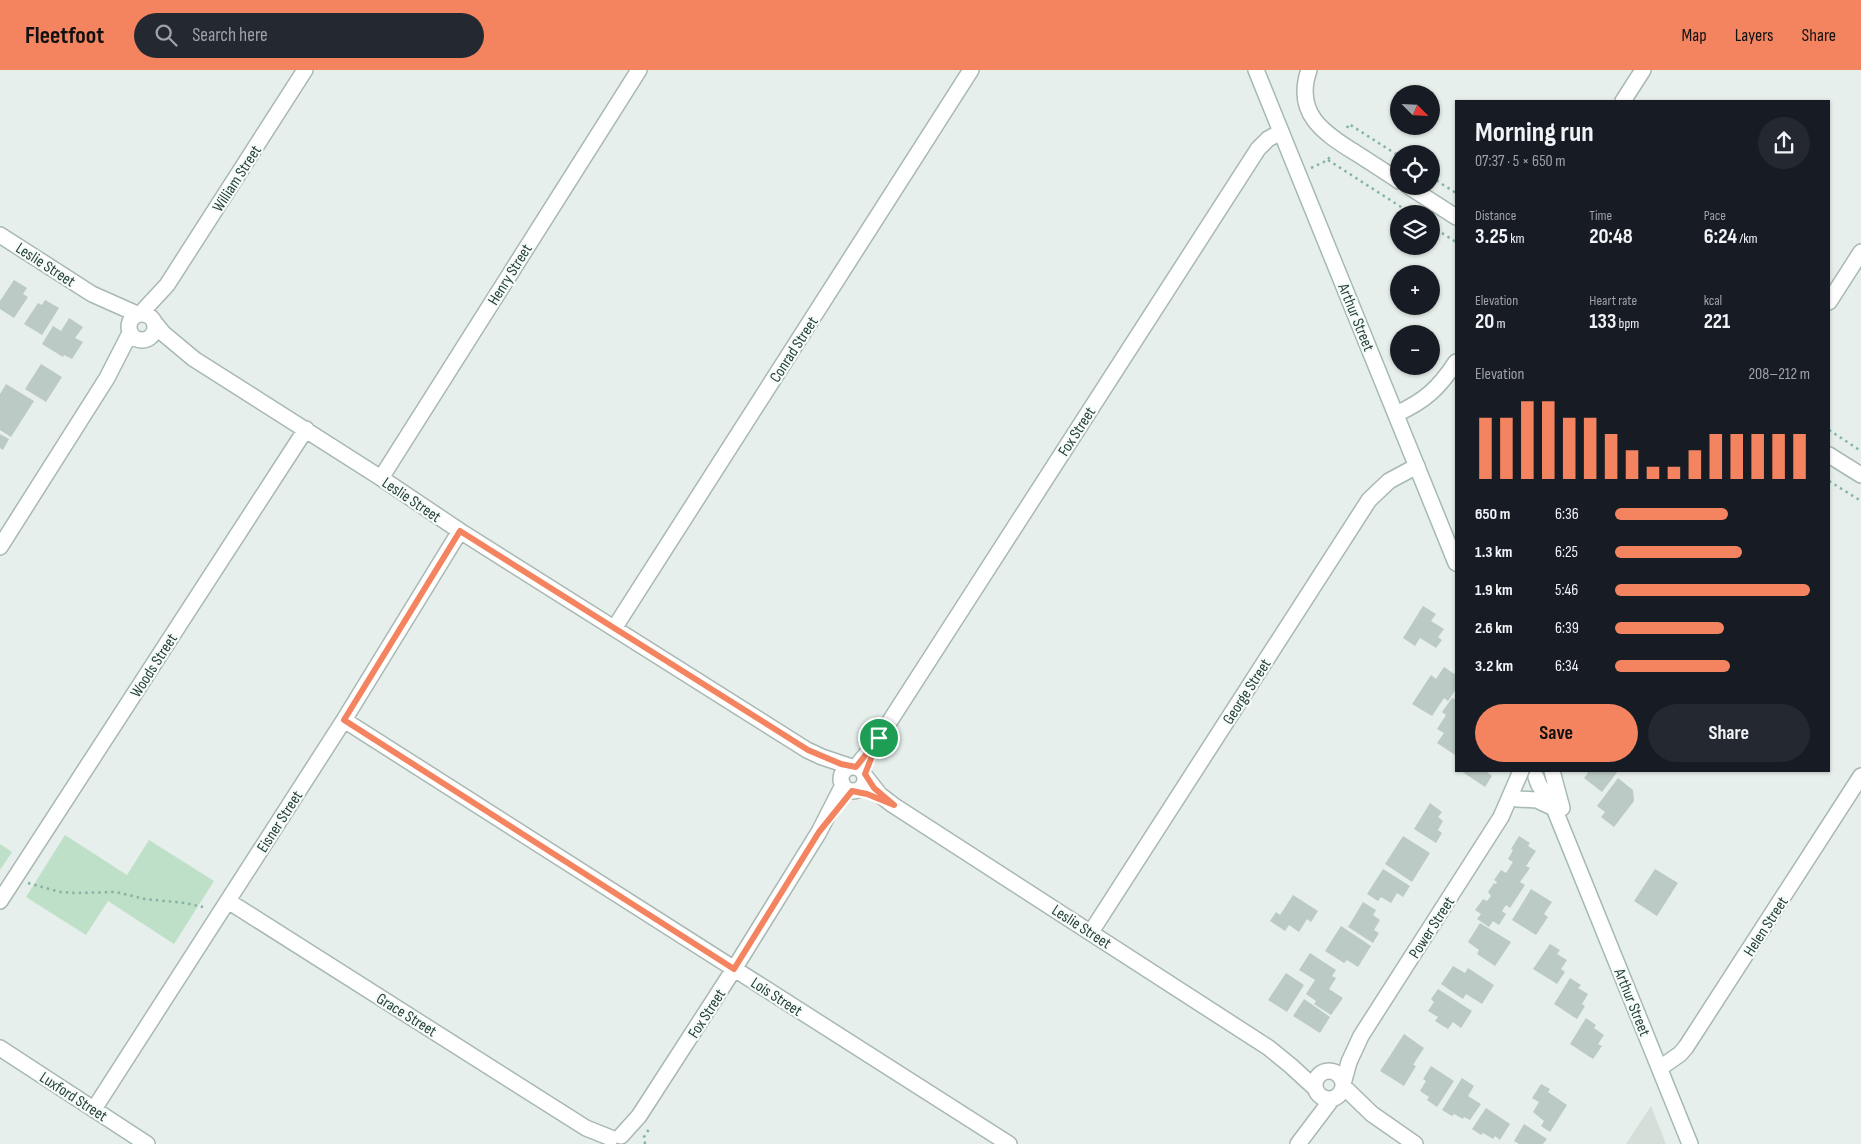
<!DOCTYPE html>
<html lang="en">
<head>
<meta charset="utf-8">
<style>
  body { margin:0; font-family:"Sofia Sans Condensed",sans-serif; background:#242831; color:#f1f3f6; height:100vh; display:flex; flex-direction:column; font-size:19px; white-space:nowrap }
  * { box-sizing:border-box; margin:0 }
  p { font-size:16px; color:#9ea1a6 }
  .icon { flex:none; width:28px; height:28px; fill:none; stroke:currentColor; stroke-width:2; stroke-linecap:round; stroke-linejoin:round }
  .map { position:relative; flex:1; overflow:hidden }
  .drawer { position:absolute; left:1455px; top:30px; width:375px; height:672px; display:flex; flex-direction:column; background:#171b24; border-radius:0px; box-shadow:0 1px 4px #0004 }
  .drawer>* { flex:none }
  .needle { width:32px; rotate:114deg }
  .tools { position:absolute; left:1390px; top:15px; display:grid; gap:10px }
  .tools a { display:grid; place-items:center; width:50px; height:50px; border-radius:50%; background:#171b24; box-shadow:0 1px 4px #0004; font-size:25px }
  .pin { position:absolute; display:grid; place-items:center; width:42px; height:42px; color:#fff; margin:-21px; border:2px solid #fff; border-radius:50%; box-shadow:0 1px 5px #0007 }
  .round { display:grid; place-items:center; flex:none; width:52px; height:52px; border-radius:26px; background:#242831 }
  .overview { display:flex; align-items:center; justify-content:space-between; height:85px; padding:0 20px }
  h1 { font-size:28px; font-weight:700; line-height:38px }
  .stats { display:grid; grid-template-columns:repeat(3,1fr); gap:8px; height:85px; padding:5px 20px }
  .stats div { display:grid; align-content:center }
  .stats b { font-size:21px; font-weight:700 }
  .stats small { font-size:14px; font-weight:400 }
  .stats p { font-size:14px }
  .chart { height:140px; padding:10px 20px }
  .chart p { display:flex; justify-content:space-between }
  .chart svg { width:100%; height:90px; margin-top:5px; stroke:#f4845f; stroke-width:6 }
  .primary-button { display:flex; gap:10px; margin-top:auto; padding:10px 20px }
  .primary-button a { flex:1; height:58px; border-radius:30px; background:#f4845f; color:#111; font-size:20px; font-weight:700; line-height:58px; text-align:center }
  .primary-button a+a { background:#242831; color:#f1f3f6 }
  ul { padding:0 20px; list-style:none; font-size:16px }
  li { display:grid; grid-template-columns:80px 60px 1fr; align-items:center; height:38px }
  li i { height:12px; border-radius:6px; background:#f4845f }
  header { display:flex; align-items:center; gap:30px; box-sizing:border-box; height:70px; padding:0 25px; background:#f4845f; color:#111 }
  header strong { font-size:24px }
  nav { display:flex; gap:28px; margin-inline-start:auto; font-size:18px }
  .search { width:350px; height:45px; background:#242831; display:flex; align-items:center; gap:12px; box-sizing:border-box; padding:0 18px; border-radius:28px; color:#9ea1a6; font-size:19px }
  .map>svg:first-child { display:block }
  .built { fill:#d4dfda }
  .green { fill:#bfe0c8 }
  .building { fill:#bbcac4 }
  .lines { fill:none; stroke-linecap:round; stroke-linejoin:round }
  .street-casing { stroke:#a8b8b2; stroke-width:18 }
  .secondary-casing { stroke:#a4bbb3; stroke-width:18 }
  .path { stroke:#86b3a5; stroke-width:2.5; stroke-dasharray:2.5 4; stroke-linecap:butt }
  .street { stroke:#fff; stroke-width:15 }
  .secondary { stroke:#fff; stroke-width:15 }
  .route-casing { stroke:#fff; stroke-width:10 }
  .route { stroke:#f4845f; stroke-width:6 }
  .labels { text-anchor:middle; stroke-width:4.5; stroke-linejoin:round; paint-order:stroke }
  .street-label { font-size:16px; fill:#24423a; stroke:#f7fbf9 }
</style>
</head>
<body>
<header>
<strong>Fleetfoot</strong>
<div class="search"><svg class="icon" aria-label="search" viewBox="0 0 24 24"><circle cx="10" cy="10" r="6"/><path d="M15 15l6 6"/></svg>Search here</div>
<nav><a>Map</a><a>Layers</a><a>Share</a></nav>
</header>
<div class="map">
<svg width="1861" height="1074" viewBox="0 0 1861 1074">
  <rect width="100%" height="100%" fill="#e6efeb"/>
  <path class="built" d="M1651,1036L1666,1074H1626Z"/>
  <path class="green" d="M65,765L127,805L149,770L214,811L174,874L108,831L86,865L26,827Z
    M0,774L12,782L0,800Z"/>
  <path class="building" d="M14,210L27,218L23,224L28,227L14,248L0,239V231Z
    M45,230L59,238L42,265L24,254L38,233L42,235Z
    M69,248L83,257L75,268L83,272L72,289L64,285L63,287L42,274L53,256L61,261Z
    M41,294L62,307L46,332L25,319Z
    M6,314L34,331L11,367L0,360V324Z
    M0,364L9,369L3,380L0,378Z
    M1423,536L1436,544L1431,551L1444,559L1438,567L1442,570L1436,578L1420,568L1415,576L1403,568Z
    M1444,597L1456,605V619L1448,631L1444,628L1432,646L1412,634L1431,605L1436,609Z
    M1452,628L1456,630L1455,685L1437,673L1444,663L1437,659L1446,645L1442,642Z
    M1461,701H1489L1488,703L1492,706L1485,717Z
    M1586,701H1618L1602,722L1584,708L1588,703Z
    M1618,708L1633,720L1634,731L1614,757L1601,747L1605,742L1597,736Z
    M1430,733L1442,742L1438,747L1443,751L1438,760L1442,763L1436,773L1414,759Z
    M1403,766L1430,783L1412,812L1385,794Z
    M1519,766L1530,773L1528,776L1536,781L1526,796L1530,798L1520,812L1525,815L1510,838L1506,835L1502,841L1506,844L1499,855L1493,851L1489,857L1477,849L1481,844L1475,840L1483,829L1487,831L1491,826L1488,822L1494,813L1496,814L1497,812L1494,810L1501,800L1506,803L1513,792L1508,789L1513,780L1511,779Z
    M1383,799L1410,816L1403,827L1397,823L1391,833L1381,827L1378,831L1367,824Z
    M1655,799L1678,813L1657,846L1634,831Z
    M1531,819L1552,832L1544,844L1548,847L1536,865L1512,850Z
    M1293,825L1318,841L1311,852L1307,849L1299,862L1289,855L1285,861L1270,851L1276,842L1280,845Z
    M1363,832L1376,840L1373,845L1380,850L1374,860L1379,863L1373,873L1348,857Z
    M1480,853L1511,872L1495,896L1477,884L1479,880L1468,872Z
    M1341,856L1371,876L1358,897L1347,890L1344,893L1325,881Z
    M1550,874L1560,880L1557,884L1567,890L1561,899L1565,902L1557,914L1533,899Z
    M1310,883L1336,900L1332,906L1336,908L1329,919L1343,928L1331,945L1314,934L1316,931L1306,924L1315,910L1299,900Z
    M1453,896L1465,903L1468,898L1494,915L1482,934L1466,924L1463,929L1441,914Z
    M1286,903L1304,915L1287,942L1268,930Z
    M1570,908L1581,915L1578,918L1588,924L1582,934L1585,936L1577,949L1554,934Z
    M1438,919L1472,941L1461,958L1453,952L1448,959L1435,951L1438,947L1428,941L1434,932L1431,929Z
    M1304,929L1330,947L1320,963L1293,946Z
    M1586,948L1596,955L1594,958L1604,965L1598,974L1602,976L1593,989L1570,974Z
    M1404,964L1424,978L1413,995L1416,996L1404,1016L1380,1001Z
    M1431,996L1454,1011L1437,1037L1427,1030L1429,1027L1420,1021L1426,1011L1423,1009Z
    M1462,1008L1474,1016L1468,1026L1481,1034L1470,1050L1464,1047L1463,1049L1454,1044L1452,1046L1442,1040Z
    M1541,1014L1550,1019L1548,1022L1567,1035L1550,1062L1541,1056L1544,1051L1533,1042L1539,1032L1532,1028Z
    M1486,1038L1510,1054L1500,1070L1495,1066L1493,1069L1483,1063L1481,1065L1472,1059Z
    M1524,1054L1547,1069L1543,1074H1519L1514,1071Z"/>
  <g class="lines">
    <g class="street-casing">
      <path id="street" d="M1309,0C1294,43 1323,63 1356,83C1370,92 1384,101 1399,111
        M1623,31L1643,0
        M1408,116L1456,147
        M0,165L92,224L137,244
        M1829,232L1861,182
        M141,243L167,215L305,0
        M129 257a13 13 0 1 1 26 0a13 13 0 1 1-26 0Z
        M154,252L164,264L194,289L381,408L460,461L807,680L822,687L852,697
        M1396,344C1425,331 1439,318 1456,292
        M1829,385L1861,405
        M381,408L639,0
        M0,477L107,308L130,263
        M615,557L971,0
        M344,650L1009,1074
        M841 709a12 12 0 1 1 24 0a12 12 0 1 1-24 0Z
        M856,697L879,668L1258,79L1268,69L1281,62
        M865,706L880,725L893,735L1269,978L1291,996L1315,1018
        M0,831L306,359
        M228,831L586,1058L611,1068
        M1091,862L1369,430L1389,411L1417,396
        M0,978L147,1074
        M1660,998L1680,984L1686,977L1861,706
        M1315 1015a14 14 0 1 1 28 0a14 14 0 1 1-28 0Z
        M1343,1014L1349,992L1361,966L1501,747L1521,701
        M1343,1016L1372,1044L1415,1074
        M94,1039L344,650L460,461
        M621,1066L639,1046L734,899L819,762L843,715
        M1298,1074L1332,1029"/>
    </g>
    <g class="secondary-casing">
      <path id="secondary" d="M1256,0L1456,493
        M1552,701L1562,738
        M1536,707L1539,715L1552,733L1690,1074
        M1517,729L1537,730L1554,738"/>
    </g>
    <path class="path" d="M1347,58L1349,54L1399,86
      M1328,90L1412,144
      M1311,98L1328,90L1331,84
      M1431,107L1456,123
      M1431,156L1456,172
      M1829,360L1861,381
      M1829,411L1861,431
      M28,813L60,822L76,823L116,822L145,829L185,833L203,837
      M645,1074L644,1067L649,1059"/>
    <use href="#street" class="street"/>
    <use href="#secondary" class="secondary"/>
  </g>
  <g class="lines">
    <g class="route-casing">
      <path id="route" d="M460,461L808,680L841,694L856,697L879,668L865,704L874,718L894,735L867,724L852,721L819,762L734,899L344,650Z"/>
    </g>
    <use href="#route" class="route"/>
  </g>
  <g class="labels">
    <g class="street-label">
      <text transform="translate(236 108) rotate(-57)" y="6">William Street</text>
      <text transform="translate(46 194) rotate(33)" y="6">Leslie Street</text>
      <text transform="translate(509 204) rotate(-58)" y="6">Henry Street</text>
      <text transform="translate(1357 247) rotate(68)" y="6">Arthur Street</text>
      <text transform="translate(793 279) rotate(-57)" y="6">Conrad Street</text>
      <text transform="translate(1076 361) rotate(-57)" y="6">Fox Street</text>
      <text transform="translate(412 429) rotate(34)" y="6">Leslie Street</text>
      <text transform="translate(153 595) rotate(-57)" y="6">Woods Street</text>
      <text transform="translate(1246 621) rotate(-57)" y="6">George Street</text>
      <text transform="translate(279 751) rotate(-57)" y="6">Eisner Street</text>
      <text transform="translate(1082 856) rotate(33)" y="6">Leslie Street</text>
      <text transform="translate(1765 856) rotate(-57)" y="6">Helen Street</text>
      <text transform="translate(1431 857) rotate(-57)" y="6">Power Street</text>
      <text transform="translate(777 926) rotate(33)" y="6">Lois Street</text>
      <text transform="translate(1633 932) rotate(68)" y="6">Arthur Street</text>
      <text transform="translate(706 943) rotate(-57)" y="6">Fox Street</text>
      <text transform="translate(407 944) rotate(32)" y="6">Grace Street</text>
      <text transform="translate(74 1026) rotate(33)" y="6">Luxford Street</text>
    </g>
  </g>
</svg>
<div class="tools">
<a><svg class="needle" viewBox="-14 -14 28 28"><path d="M0-13l5 13h-10z" fill="#e53935"/><path d="M0 13l5-13h-10z" fill="#9ea1a6"/></svg></a>
<a><svg class="icon" aria-label="locate" viewBox="0 0 24 24"><circle cx="12" cy="12" r="6"/><path d="M12 2v4M12 18v4M2 12h4M18 12h4"/></svg></a>
<a><svg class="icon" aria-label="layers" viewBox="0 0 24 24"><path d="M12 4l9 5-9 5-9-5zM3 14l9 5 9-5"/></svg></a>
<a>+</a>
<a>−</a>
</div>
<div class="pin" style="left:879px;top:668px;background:#1e9e55"><svg class="icon" aria-label="arrive" viewBox="0 0 24 24"><path d="M6 21V4h12l-3 4 3 4H6"/></svg></div>
<section class="drawer">
<div class="overview"><div><h1>Morning run</h1><p>07:37 · 5 × 650 m</p></div><a class="round"><svg class="icon" aria-label="share" viewBox="0 0 24 24"><path d="M12 15V3M7 8l5-5 5 5M5 13v7h14v-7"/></svg></a></div>
<div class="stats">
<div><p>Distance</p><b>3.25<small> km</small></b></div>
<div><p>Time</p><b>20:48</b></div>
<div><p>Pace</p><b>6:24<small> /km</small></b></div>
</div>
<div class="stats">
<div><p>Elevation</p><b>20<small> m</small></b></div>
<div><p>Heart rate</p><b>133<small> bpm</small></b></div>
<div><p>kcal</p><b>221</b></div>
</div>
<div class="chart"><p><span>Elevation</span>208–212 m</p>
<svg viewBox="0 0 160 44" preserveAspectRatio="none"><path d="M5 44V14M15 44V14M25 44V6M35 44V6M45 44V14M55 44V14M65 44V22M75 44V30M85 44V38M95 44V38M105 44V30M115 44V22M125 44V22M135 44V22M145 44V22M155 44V22"/></svg>
</div>
<ul>
<li><b>650 m</b>6:36<i style="width:58%"></i></li>
<li><b>1.3 km</b>6:25<i style="width:65%"></i></li>
<li><b>1.9 km</b>5:46<i style="width:100%"></i></li>
<li><b>2.6 km</b>6:39<i style="width:56%"></i></li>
<li><b>3.2 km</b>6:34<i style="width:59%"></i></li>
</ul>
<div class="primary-button"><a>Save</a><a>Share</a></div>
</section>
</div>
</body>
</html>
